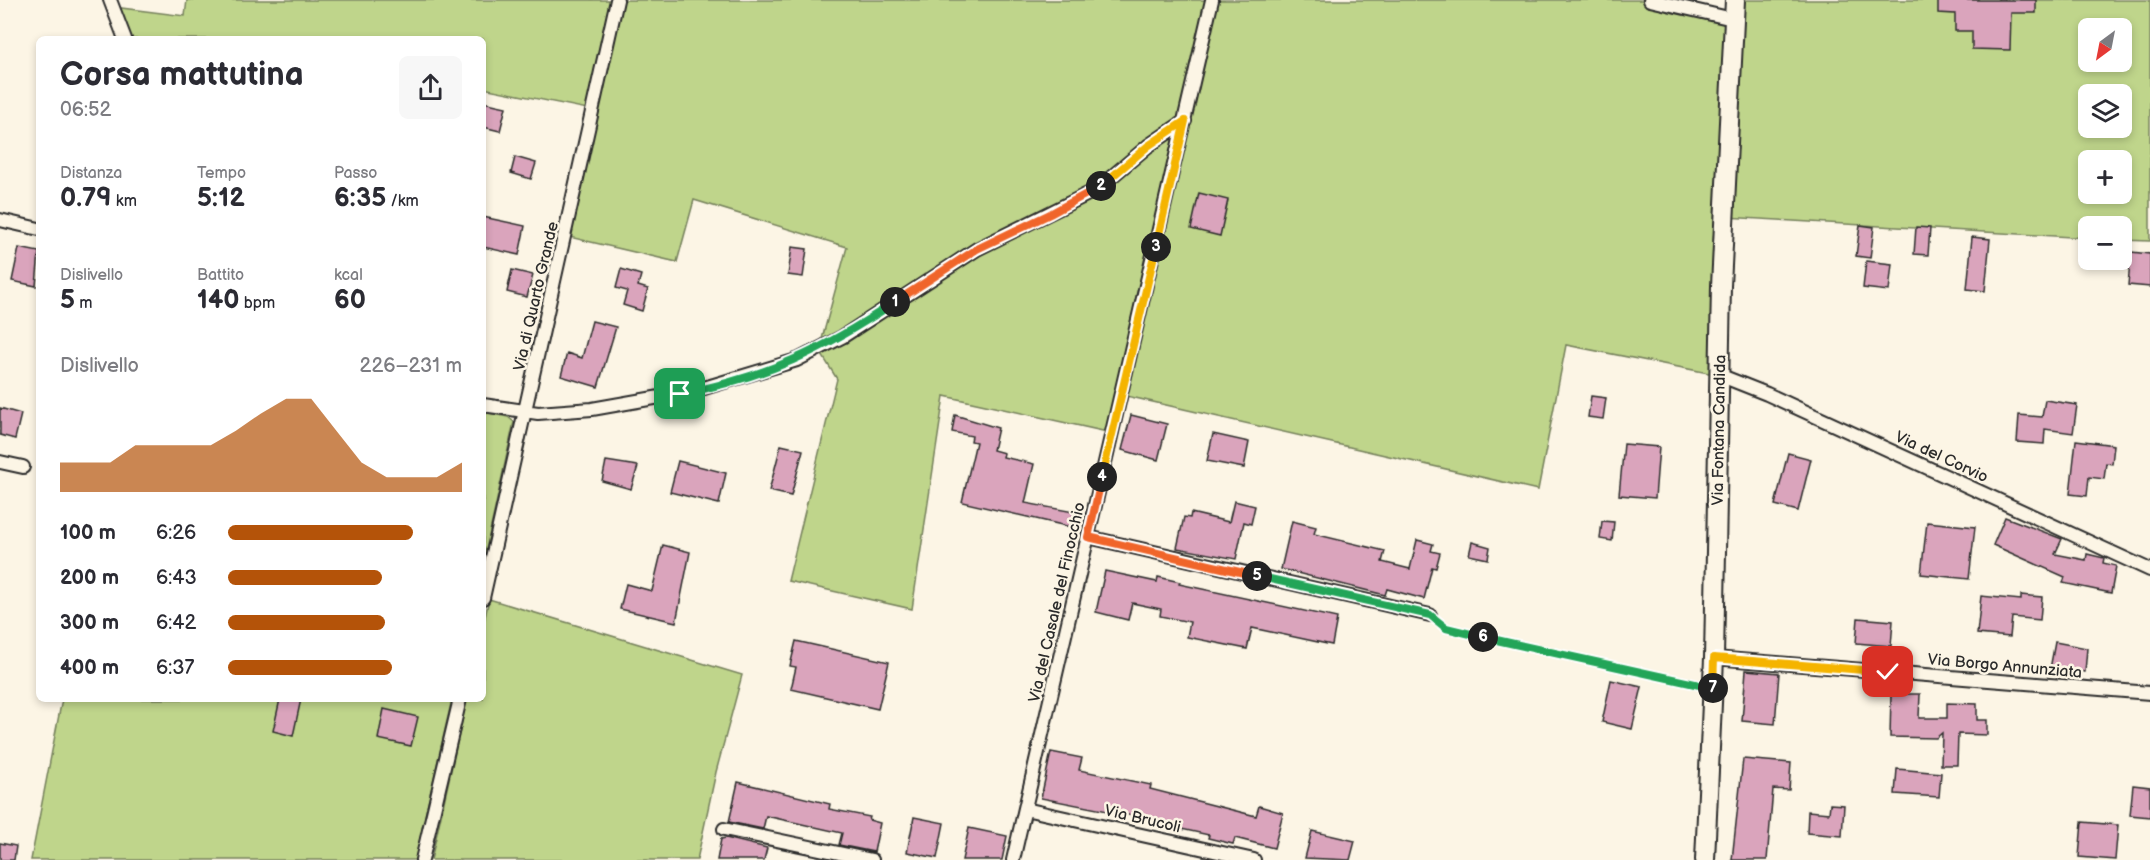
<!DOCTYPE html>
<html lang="it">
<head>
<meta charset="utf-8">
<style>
  body { margin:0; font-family:"Balsamiq Sans",sans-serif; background:#f7f7f7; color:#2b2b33; height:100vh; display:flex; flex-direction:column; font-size:22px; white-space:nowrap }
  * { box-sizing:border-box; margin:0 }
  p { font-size:20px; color:#7c7c81 }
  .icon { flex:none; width:33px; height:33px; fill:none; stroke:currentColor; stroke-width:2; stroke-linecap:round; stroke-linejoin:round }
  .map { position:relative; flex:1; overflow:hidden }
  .side { position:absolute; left:36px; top:36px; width:450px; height:666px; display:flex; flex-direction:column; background:#fff; border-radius:9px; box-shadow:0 3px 9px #0003 }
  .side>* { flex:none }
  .needle { width:39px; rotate:212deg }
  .tools { position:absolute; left:2078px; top:18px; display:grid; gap:12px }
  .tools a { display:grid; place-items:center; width:54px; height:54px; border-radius:9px; background:#fff; box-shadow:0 3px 9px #0003; font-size:30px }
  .pin { position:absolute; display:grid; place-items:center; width:51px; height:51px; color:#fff; margin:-26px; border-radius:12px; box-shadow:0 3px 9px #0006 }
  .km { position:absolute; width:30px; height:30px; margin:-15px; border-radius:50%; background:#222; color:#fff; font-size:16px; line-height:30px; text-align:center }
  .round { display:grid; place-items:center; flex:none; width:63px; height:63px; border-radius:9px; background:#f7f7f7 }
  .headline { display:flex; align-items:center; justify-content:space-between; height:102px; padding:0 24px }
  h1 { font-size:33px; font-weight:600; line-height:45px }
  .figures { display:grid; grid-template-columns:repeat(3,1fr); gap:9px; height:102px; padding:6px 24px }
  .figures div { display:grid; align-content:center }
  .figures b { font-size:26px; font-weight:600 }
  .figures small { font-size:16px; font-weight:400 }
  .figures p { font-size:16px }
  .chart { height:168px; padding:12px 24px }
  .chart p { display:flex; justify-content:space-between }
  .chart svg { width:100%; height:108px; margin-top:6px; fill:#b45309; opacity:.7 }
  ul { padding:0 24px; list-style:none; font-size:20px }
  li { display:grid; grid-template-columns:96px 72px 1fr; align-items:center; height:45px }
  li i { height:15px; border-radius:8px; background:#b45309 }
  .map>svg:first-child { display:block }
  .green { fill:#bfd58b; stroke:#75805b; stroke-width:1.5; fill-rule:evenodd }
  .building { fill:#daa4bc; stroke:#2b2b2b; stroke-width:1.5 }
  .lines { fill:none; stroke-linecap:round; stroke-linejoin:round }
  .minor-casing { stroke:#2b2b2b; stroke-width:16 }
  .secondary-casing { stroke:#2b2b2b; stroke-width:22 }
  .path { stroke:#2b2b2b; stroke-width:3; stroke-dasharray:4.5 4.5; stroke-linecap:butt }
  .minor { stroke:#fcf5e5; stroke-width:12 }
  .secondary { stroke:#fcf5e5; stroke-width:18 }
  .split-1-casing { stroke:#fff; stroke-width:12 }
  .split-2-casing { stroke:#fff; stroke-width:12 }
  .split-3-casing { stroke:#fff; stroke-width:12 }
  .split-4-casing { stroke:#fff; stroke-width:12 }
  .split-5-casing { stroke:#fff; stroke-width:12 }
  .split-6-casing { stroke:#fff; stroke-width:12 }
  .split-7-casing { stroke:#fff; stroke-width:12 }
  .split-8-casing { stroke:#fff; stroke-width:12 }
  .split-1 { stroke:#22a559; stroke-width:8 }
  .split-2 { stroke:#f0652b; stroke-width:8 }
  .split-3 { stroke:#f5b400; stroke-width:8 }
  .split-4 { stroke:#f5b400; stroke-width:8 }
  .split-5 { stroke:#f0652b; stroke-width:8 }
  .split-6 { stroke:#22a559; stroke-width:8 }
  .split-7 { stroke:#22a559; stroke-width:8 }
  .split-8 { stroke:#f5b400; stroke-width:8 }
  .labels { text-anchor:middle; stroke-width:5; stroke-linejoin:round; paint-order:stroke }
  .street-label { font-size:16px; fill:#2b2b2b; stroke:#fcf5e5 }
</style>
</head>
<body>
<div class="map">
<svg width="2150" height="860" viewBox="0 0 2150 860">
  <rect width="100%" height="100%" fill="#fcf5e5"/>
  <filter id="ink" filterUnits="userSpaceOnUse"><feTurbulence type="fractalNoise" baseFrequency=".0167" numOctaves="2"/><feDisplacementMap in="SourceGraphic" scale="12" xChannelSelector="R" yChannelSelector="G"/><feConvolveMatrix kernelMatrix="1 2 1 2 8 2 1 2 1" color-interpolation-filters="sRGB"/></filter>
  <g filter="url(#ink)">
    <path class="green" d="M187,0H1650L1733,19L1735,0H2150V241L2121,240V226H2088V238L1725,217L1719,375L1566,345L1538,490L1122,395L1112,433L944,396L912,609L788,581L837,379L819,350L847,247L694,200L677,262L565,236L593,110L483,88V39H126L113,7L185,16ZM2088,28H2121V62H2088ZM2088,94H2121V128H2088ZM2088,160H2121V194H2088Z
      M483,412L508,417L514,422L483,563Z
      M489,599L742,675L716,772L697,860H431L467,699H483V626Z
      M62,699H452L415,860H31Z"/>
    <path class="building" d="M1938,0H2036V13H2011L2010,50L1972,49V31H1955V14L1938,13Z
      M483,102L506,107L500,131L483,127Z
      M515,157L536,163L531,179L511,173Z
      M1199,193L1228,200L1220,236L1191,229Z
      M483,217L525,226L519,255L483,247Z
      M1860,225L1874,227L1870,258L1856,256Z
      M1916,227L1930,228L1928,255L1914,254Z
      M1972,237L1990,239L1985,291L1967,289Z
      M792,247L807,249L803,277L788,275Z
      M19,248L39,252L36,286L12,281Z
      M2131,252L2150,254V287L2128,285Z
      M1866,261L1892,264L1889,291L1863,288Z
      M621,269L641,275L638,286L648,289L642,311L623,305L627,291L616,288Z
      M512,270L533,275L527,297L507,292Z
      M592,321L616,327L598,387L561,376L567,353L582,358Z
      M1591,396L1606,398L1603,419L1588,417Z
      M2045,400L2077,405L2073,433L2045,429L2044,444L2017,442L2019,415L2042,417Z
      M0,408L21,414L15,439L0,435Z
      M955,415L998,428L993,450L1004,453L1003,457L1034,464L1025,503L1074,512L1071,527L962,502L976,442L971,441L972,436L952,432Z
      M1131,415L1167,424L1158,460L1122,450Z
      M1213,434L1249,442L1244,468L1207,461Z
      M2076,440L2114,445L2112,464L2106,463L2104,479L2089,477L2087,496L2070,494Z
      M1624,444L1659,447L1655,498L1619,495Z
      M781,445L803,450L791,496L769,491Z
      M1788,453L1811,459L1798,511L1775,505Z
      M606,461L638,466L631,489L602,481Z
      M678,461L726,473L719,504L670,492Z
      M1234,501L1255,506L1251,524L1244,522L1236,559L1177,548L1184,517L1190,518L1191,513L1229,522Z
      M2005,517L2062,539L2055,554L2086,560L2087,554L2104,558L2103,563L2116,566L2111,593L2063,583L2065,577L1993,545Z
      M1292,521L1316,527L1314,534L1385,551L1382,562L1410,569L1417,540L1433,544L1431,551L1440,553L1436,568L1432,567L1424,599L1387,589L1385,595L1281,569Z
      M1602,521L1614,522L1612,541L1600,539Z
      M1927,522L1975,527L1969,579L1921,574Z
      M1472,542L1490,547L1488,559L1469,555Z
      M663,545L690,552L676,622L620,609L626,584L652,591Z
      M1105,571L1157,582L1158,577L1180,582L1179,584L1337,618L1332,645L1252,628L1247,649L1187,637L1190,622L1160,616L1161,609L1132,603L1128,620L1096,612Z
      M2021,595L2042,597L2040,620L2012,617L2010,637L1977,634L1981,596L2021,600Z
      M1858,618L1893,621L1891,646L1856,643Z
      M796,641L889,662L878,709L791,689L796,667L790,666Z
      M2055,642L2087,648L2085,672L2050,669Z
      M1746,670L1779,673L1775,724L1742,721Z
      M1611,680L1642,687L1632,729L1602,722Z
      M1891,694H1920L1919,718H1947V703L1977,704V720H1987V735L1958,734L1957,765H1941L1942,733L1936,738L1890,737Z
      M280,699H301L293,736L273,731Z
      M384,709L418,717L411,746L378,739Z
      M1051,752L1082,758L1079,770L1151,785L1150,789L1256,816L1259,806L1283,813L1274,848L1235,838L1233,844L1208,838L1209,835L1163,825L1164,822L1041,798Z
      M1743,759L1791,763L1789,790L1773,789L1767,860H1732Z
      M1897,769L1941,773L1939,797L1895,794Z
      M738,782L830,804L829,809L870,817L869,820L880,823L874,852L839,845L842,833L766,816L763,829L729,822Z
      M2133,785L2150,787V817L2130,815Z
      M1830,804L1844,805L1842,836L1807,833L1808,811L1829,813Z
      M914,817L944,823L937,858L907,852Z
      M2082,822L2118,825L2115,860L2079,857Z
      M969,828L1007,836L1002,860H962Z
      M1312,831L1355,841L1350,860L1305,858Z
      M726,838L767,848L764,860H717L721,839Z
      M0,843L16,846L14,860H0Z"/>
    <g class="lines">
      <g class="minor-casing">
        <path id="minor" d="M110,0L125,39
          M1650,0L1733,19
          M0,220L39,229
          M1719,375L1767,394L2150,570
          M483,405L538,413L592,409L694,391L797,360L842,337L977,249L1096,190L1148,146L1185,121
          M0,462L23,467
          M1088,537L1430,615
          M483,598L617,0
          M1714,658L2150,693
          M1025,809L1254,860
          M724,829L872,860
          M422,860L460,699
          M1013,860L1212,0"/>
      </g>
      <g class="secondary-casing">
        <path id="secondary" d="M1705,860L1714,658L1721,286L1735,0"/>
      </g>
      <path class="path" d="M1441,624L1446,628L1696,685"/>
      <use href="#minor" class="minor"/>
      <use href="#secondary" class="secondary"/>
    </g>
  </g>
  <g class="lines" filter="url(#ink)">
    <g class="split-1-casing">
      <path id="split-1" d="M680,394C767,377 822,351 895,302"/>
    </g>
    <g class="split-2-casing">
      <path id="split-2" d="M895,302L977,249L1050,214L1101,186"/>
    </g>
    <g class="split-3-casing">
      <path id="split-3" d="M1101,186L1148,146L1185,121L1156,247"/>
    </g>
    <g class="split-4-casing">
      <path id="split-4" d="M1102,477L1156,247"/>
    </g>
    <g class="split-5-casing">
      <path id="split-5" d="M1102,477L1088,537L1257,576"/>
    </g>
    <g class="split-6-casing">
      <path id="split-6" d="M1257,576L1430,615L1446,628L1483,637"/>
    </g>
    <g class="split-7-casing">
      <path id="split-7" d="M1483,637L1713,688"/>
    </g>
    <g class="split-8-casing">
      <path id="split-8" d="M1713,688L1714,658L1888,672"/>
    </g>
    <use href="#split-1" class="split-1"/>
    <use href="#split-2" class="split-2"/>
    <use href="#split-3" class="split-3"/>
    <use href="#split-4" class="split-4"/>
    <use href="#split-5" class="split-5"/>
    <use href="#split-6" class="split-6"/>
    <use href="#split-7" class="split-7"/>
    <use href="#split-8" class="split-8"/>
  </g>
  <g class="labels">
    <g class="street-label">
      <text transform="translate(535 296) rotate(-77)" y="6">Via di Quarto Grande</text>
      <text transform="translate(1718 430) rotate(-89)" y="6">Via Fontana Candida</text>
      <text transform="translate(1942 456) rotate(25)" y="6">Via del Corvio</text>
      <text transform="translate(1056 602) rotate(-77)" y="6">Via del Casale del Finocchio</text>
      <text transform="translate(2005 665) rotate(5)" y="6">Via Borgo Annunziata</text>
      <text transform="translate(1143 818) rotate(13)" y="6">Via Brucoli</text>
    </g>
  </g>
</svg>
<div class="tools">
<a><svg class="needle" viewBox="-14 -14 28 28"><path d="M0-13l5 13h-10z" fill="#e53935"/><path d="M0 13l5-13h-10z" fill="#7c7c81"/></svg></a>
<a><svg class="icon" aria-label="layers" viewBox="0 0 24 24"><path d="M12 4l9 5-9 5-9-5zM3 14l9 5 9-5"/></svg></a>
<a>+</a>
<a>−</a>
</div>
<div class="pin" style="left:680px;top:394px;background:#1e9e55"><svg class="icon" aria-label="arrive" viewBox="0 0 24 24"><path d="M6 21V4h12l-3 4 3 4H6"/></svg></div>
<div class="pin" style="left:1888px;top:672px;background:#d93025"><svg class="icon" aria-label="check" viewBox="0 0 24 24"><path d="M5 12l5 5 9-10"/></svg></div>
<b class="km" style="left:895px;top:302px">1</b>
<b class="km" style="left:1101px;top:186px">2</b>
<b class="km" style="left:1156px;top:247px">3</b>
<b class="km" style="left:1102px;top:477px">4</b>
<b class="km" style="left:1257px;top:576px">5</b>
<b class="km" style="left:1483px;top:637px">6</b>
<b class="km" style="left:1713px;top:688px">7</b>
<section class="side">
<div class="headline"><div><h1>Corsa mattutina</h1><p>06:52</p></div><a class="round"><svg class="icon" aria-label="share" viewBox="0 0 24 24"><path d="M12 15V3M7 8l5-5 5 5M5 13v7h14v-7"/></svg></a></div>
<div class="figures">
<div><p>Distanza</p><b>0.79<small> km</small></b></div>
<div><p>Tempo</p><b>5:12</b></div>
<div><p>Passo</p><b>6:35<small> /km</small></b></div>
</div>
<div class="figures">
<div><p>Dislivello</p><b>5<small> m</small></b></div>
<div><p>Battito</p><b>140<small> bpm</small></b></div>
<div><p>kcal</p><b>60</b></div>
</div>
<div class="chart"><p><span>Dislivello</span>226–231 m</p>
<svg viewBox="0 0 160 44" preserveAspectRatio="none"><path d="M0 44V32L10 32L20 32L30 25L40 25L50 25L60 25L70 19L80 12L90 6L100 6L110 19L120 32L130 38L140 38L150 38L160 32V44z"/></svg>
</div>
<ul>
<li><b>100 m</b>6:26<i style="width:79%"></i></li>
<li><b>200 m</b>6:43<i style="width:66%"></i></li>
<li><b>300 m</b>6:42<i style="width:67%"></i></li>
<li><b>400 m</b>6:37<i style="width:70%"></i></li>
</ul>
</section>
</div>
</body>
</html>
